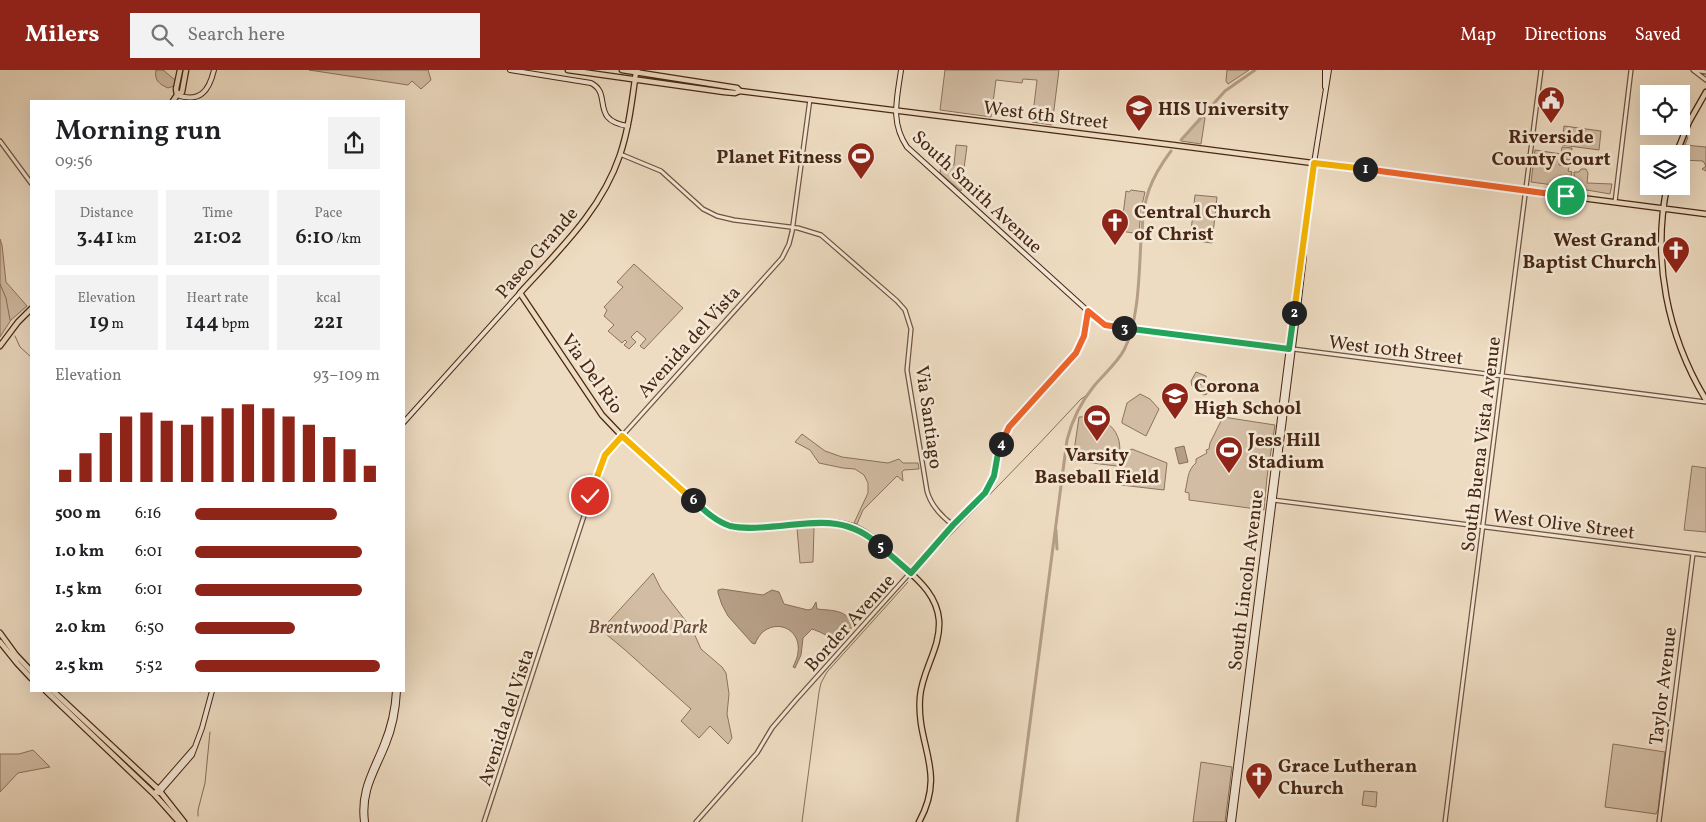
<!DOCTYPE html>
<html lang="en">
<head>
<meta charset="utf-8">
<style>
  body { margin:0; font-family:Vollkorn,serif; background:#f2f2f2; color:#202124; height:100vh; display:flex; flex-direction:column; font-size:19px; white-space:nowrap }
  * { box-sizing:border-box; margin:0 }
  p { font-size:16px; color:#757577 }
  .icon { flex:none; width:28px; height:28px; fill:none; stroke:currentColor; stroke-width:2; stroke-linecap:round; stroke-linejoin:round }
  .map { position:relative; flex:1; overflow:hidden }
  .panel { position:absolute; left:30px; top:30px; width:375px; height:592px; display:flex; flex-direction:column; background:#fff; border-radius:0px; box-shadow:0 5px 20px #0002 }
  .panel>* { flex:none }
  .buttons { position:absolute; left:1640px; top:15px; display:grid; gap:10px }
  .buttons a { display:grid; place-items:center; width:50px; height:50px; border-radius:0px; background:#fff; box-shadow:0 5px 20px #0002; font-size:25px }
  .pin { position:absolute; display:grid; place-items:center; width:42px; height:42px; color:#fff; margin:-21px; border:2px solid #fff; border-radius:50%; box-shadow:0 1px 5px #0007 }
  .km { position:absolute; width:25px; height:25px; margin:-12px; border-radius:50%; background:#222; color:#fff; font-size:14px; line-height:25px; text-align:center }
  .round { display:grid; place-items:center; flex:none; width:52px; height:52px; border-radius:0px; background:#f2f2f2 }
  .headline { display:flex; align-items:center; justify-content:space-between; height:85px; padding:0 25px }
  h1 { font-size:28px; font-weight:600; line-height:38px }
  .stats { display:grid; grid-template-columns:repeat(3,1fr); gap:8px; height:85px; padding:5px 25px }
  .stats div { display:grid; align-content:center; border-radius:0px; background:#f2f2f2; text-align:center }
  .stats b { font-size:21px; font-weight:600 }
  .stats small { font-size:14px; font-weight:400 }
  .stats p { font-size:14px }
  .chart { height:140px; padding:10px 25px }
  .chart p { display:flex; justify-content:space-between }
  .chart svg { width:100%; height:90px; margin-top:5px; stroke:#8f2418; stroke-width:6 }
  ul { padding:0 25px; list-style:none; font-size:16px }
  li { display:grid; grid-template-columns:80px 60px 1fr; align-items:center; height:38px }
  li i { height:12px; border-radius:6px; background:#8f2418 }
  header { display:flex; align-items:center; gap:30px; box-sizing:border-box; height:70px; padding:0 25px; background:#8f2418; color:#fff }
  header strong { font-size:24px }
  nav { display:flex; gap:28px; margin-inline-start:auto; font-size:18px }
  .search { width:350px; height:45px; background:#f2f2f2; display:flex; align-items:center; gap:12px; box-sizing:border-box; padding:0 18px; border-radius:0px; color:#757577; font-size:19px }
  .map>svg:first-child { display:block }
  .green { fill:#d2bda4; stroke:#8c725c }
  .water { fill:#b59e86; stroke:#896e58 }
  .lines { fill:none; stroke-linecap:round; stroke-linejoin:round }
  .stream { stroke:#896e58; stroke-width:1 }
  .canal { stroke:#b59e86; stroke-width:3 }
  .tertiary-casing { stroke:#71543f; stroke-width:5.5 }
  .secondary-casing { stroke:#472713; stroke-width:6 }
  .primary-casing { stroke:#472713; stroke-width:7 }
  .motorway-casing { stroke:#472713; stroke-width:8 }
  .tertiary { stroke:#f4e8d7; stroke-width:3 }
  .secondary { stroke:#f4e8d7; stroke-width:4 }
  .primary { stroke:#eedcc2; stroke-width:4.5 }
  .motorway { stroke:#eedcc2; stroke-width:5 }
  .split-1-casing { stroke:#fff; stroke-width:10 }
  .split-2-casing { stroke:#fff; stroke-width:10 }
  .split-3-casing { stroke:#fff; stroke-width:10 }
  .split-4-casing { stroke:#fff; stroke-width:10 }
  .split-5-casing { stroke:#fff; stroke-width:10 }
  .split-6-casing { stroke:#fff; stroke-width:10 }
  .split-7-casing { stroke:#fff; stroke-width:10 }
  .split-1 { stroke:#f0652b; stroke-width:6 }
  .split-2 { stroke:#f5b400; stroke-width:6 }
  .split-3 { stroke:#22a559; stroke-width:6 }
  .split-4 { stroke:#f0652b; stroke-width:6 }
  .split-5 { stroke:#22a559; stroke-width:6 }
  .split-6 { stroke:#22a559; stroke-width:6 }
  .split-7 { stroke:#f5b400; stroke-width:6 }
  .labels { text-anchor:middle; stroke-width:5; stroke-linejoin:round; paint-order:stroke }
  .poi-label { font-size:19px; font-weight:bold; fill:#472713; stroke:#f4e8d7; text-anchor:start }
  .street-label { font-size:19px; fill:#472713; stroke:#f4e8d7 }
  .park-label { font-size:19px; font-style:italic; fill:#634530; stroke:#f4e8d7 }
</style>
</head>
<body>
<header>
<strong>Milers</strong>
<div class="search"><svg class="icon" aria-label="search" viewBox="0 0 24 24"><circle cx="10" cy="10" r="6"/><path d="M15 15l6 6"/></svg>Search here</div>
<nav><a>Map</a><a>Directions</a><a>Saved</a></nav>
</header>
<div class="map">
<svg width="1706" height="752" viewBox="0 0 1706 752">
  <rect width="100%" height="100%" fill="#eedcc2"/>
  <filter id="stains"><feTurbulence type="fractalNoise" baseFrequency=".004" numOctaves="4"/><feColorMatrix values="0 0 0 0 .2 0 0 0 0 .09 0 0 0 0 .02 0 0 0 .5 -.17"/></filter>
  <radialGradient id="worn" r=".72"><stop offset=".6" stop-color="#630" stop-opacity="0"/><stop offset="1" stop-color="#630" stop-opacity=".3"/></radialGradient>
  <path class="green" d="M156,0H163L175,10L174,16L168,18C159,14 154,10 156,0Z
    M309,0H428L431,10L421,19L412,11L408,15Z
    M945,0H1059L1052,55L1032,52L1037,10L1023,9L1022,13L996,10L991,47L940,40Z
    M1227,0H1249L1228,14L1226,11Z
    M1203,47L1205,48L1201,74L1181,71Z
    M1564,56L1601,61L1599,80L1562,75Z
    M1686,67H1688L1685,75L1706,77V101L1702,99L1706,96L1703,91L1681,90V84H1680Z
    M956,75L967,76L961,121L940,103L941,94L954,95Z
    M1562,77L1572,78L1570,90L1560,89L1559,95L1569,97L1568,101L1572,102L1568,117L1531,112L1535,80L1561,84Z
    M1581,99H1586L1588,103L1587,113L1612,114L1610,124L1575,118L1574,102H1579Z
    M1131,120L1145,122L1141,139L1139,164L1121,161L1126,121L1129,122Z
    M1195,125L1217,127L1212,173L1190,170Z
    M0,169L2,175L6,212L27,236L11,250L0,267Z
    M634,194L683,238L644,279L640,276L646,269L637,261L631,267L636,272L629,279L624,275L627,272L625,270L622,273L608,261L614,255L604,246L607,240L604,237L623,217L617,212Z
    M1196,302L1206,306V311L1192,316L1191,311Z
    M1208,312L1212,315L1207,324L1204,325L1194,320L1193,317Z
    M1140,324L1150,329L1159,339L1146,366L1122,353V351L1127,333Z
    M1079,347C1110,345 1127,365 1117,396L1075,391L1073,388Z
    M1223,347L1275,355L1267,407L1264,440L1189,430V423L1185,422C1188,411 1187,400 1196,393V389L1207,383L1206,380L1209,379L1210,373Z
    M802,364L825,381L842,387L888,393L899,389L903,393H918L919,399L904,400L902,402L903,411L897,406L863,440L857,454L854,453L868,423V413L864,405L855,399L843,398L819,393L810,380L795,372Z
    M1132,379L1167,393L1164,420L1121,415L1122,402L1128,381Z
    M1692,396L1706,398V462L1684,460Z
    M814,457L813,492L800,493L797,458Z
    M653,503L661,519L692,559L701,579L722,597L726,603L729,624L727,644L732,668L728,674L710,656L699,668L681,651L691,639L624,579L601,560Z
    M1613,674L1665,682L1658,740L1656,744L1605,737Z
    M33,680L50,697L18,703L0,722V684H19Z
    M1201,692L1232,697L1225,752H1193Z
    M1364,721L1377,722L1376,737L1362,735Z"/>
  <path class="water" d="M1184,376L1188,392L1179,394L1175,378Z
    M722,519L763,525L772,520L779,522L784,534L808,540L812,539L816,532L817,539C835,541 842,539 855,554L840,571C830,568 822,562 812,559L803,568L801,585L795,598L793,597C795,592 798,587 798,582C801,562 781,549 764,561C760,564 757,569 755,574L752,573L728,546L722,535L718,523V520Z"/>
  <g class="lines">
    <path class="stream" d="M0,214L6,228L10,250
      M15,266L20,277L31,287
      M919,499C972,441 1028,387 1081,329L1087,325
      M200,621V622
      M198,746V740L205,713L210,662
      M802,752L819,622L821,613L827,602L908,512"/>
    <path class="canal" d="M1181,70L1225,21L1255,0
      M1142,163C1143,129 1150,109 1171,81
      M1056,460L1057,479
      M1017,752L1067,370C1072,350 1081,332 1094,316C1104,304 1117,293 1124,280C1139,251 1139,203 1141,170"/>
    <g class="tertiary-casing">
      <path id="tertiary" d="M1693,0L1706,10
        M1694,0L1706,2
        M0,71L31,113
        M620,84L661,101L703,139L717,146L734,150L798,158L821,165L897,231L905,240L911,259L907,300L927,421C931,436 941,446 953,455
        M1615,132L1631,0
        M1293,279L1706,332
        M1273,430L1706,485
        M484,752L601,394L605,385L782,188L789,174L792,162L810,29
        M696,752L757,683L772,658L795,631L953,455L985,423L994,406L997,383L1009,357L1076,283L1083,267L1088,241
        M1445,752L1541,0
        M1659,752L1693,484"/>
    </g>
    <g class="secondary-casing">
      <path id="secondary" d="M510,0L591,13C613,24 589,50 628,56
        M901,0C897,29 890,52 907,77L1100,252L1111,257L1291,279
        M1325,17V0
        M177,25C200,33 209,21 214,0
        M404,352L520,223
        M159,723L192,685L202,658L212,621
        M154,724L195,677
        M363,752C359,720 372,702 383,674C390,657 394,640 395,621
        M366,752C362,720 376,702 387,674C394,657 397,640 398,621
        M1229,752L1300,190L1303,184
        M1233,752L1299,230L1304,187L1303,183L1314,93L1329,0"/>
    </g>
    <g class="primary-casing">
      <path id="primary" d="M568,0L724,22L735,23L740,21
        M622,0L737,18L740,21L1173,75L1706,144
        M636,2C632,30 629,58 620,85C601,141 559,180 520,223L602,345L622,366L711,446C753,475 808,442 852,456C873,463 889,484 905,498C921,512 937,527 939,550C941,578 922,600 920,627C916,676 947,701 919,752
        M177,25L176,19L180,0
        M173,31L177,25L182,22L186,0
        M1676,84L1689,52L1706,22
        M1667,116C1652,190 1667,265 1706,330
        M0,276L18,252L31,239
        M0,563L16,585L31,601
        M0,572L17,593L31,608
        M46,621L154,724L179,752
        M53,621L158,719L184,752"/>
    </g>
    <g class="motorway-casing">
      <path id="motorway" d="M636,2L637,0"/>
    </g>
    <use href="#tertiary" class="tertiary"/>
    <use href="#secondary" class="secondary"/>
    <use href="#primary" class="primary"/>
    <use href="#motorway" class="motorway"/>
  </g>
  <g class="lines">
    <g class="split-1-casing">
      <path id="split-1" d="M1365,99L1566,126"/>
    </g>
    <g class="split-2-casing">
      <path id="split-2" d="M1294,243L1314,93L1365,99"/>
    </g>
    <g class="split-3-casing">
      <path id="split-3" d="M1124,258L1289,279L1294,243"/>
    </g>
    <g class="split-4-casing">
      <path id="split-4" d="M1001,374L1009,357L1076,283L1084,266L1088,241L1105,255L1124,258"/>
    </g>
    <g class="split-5-casing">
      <path id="split-5" d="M880,476L911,503L953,455L985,423L994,406L998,383L1001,374"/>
    </g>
    <g class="split-6-casing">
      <path id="split-6" d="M693,430C704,440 715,451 730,456C743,459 755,458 768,457C811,454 846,443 880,476"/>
    </g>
    <g class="split-7-casing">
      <path id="split-7" d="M590,426L605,385L622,366L693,430"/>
    </g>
    <use href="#split-1" class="split-1"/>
    <use href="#split-2" class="split-2"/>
    <use href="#split-3" class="split-3"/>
    <use href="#split-4" class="split-4"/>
    <use href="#split-5" class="split-5"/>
    <use href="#split-6" class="split-6"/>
    <use href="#split-7" class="split-7"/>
  </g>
  <defs>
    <g id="civic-pin" transform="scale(1.4375)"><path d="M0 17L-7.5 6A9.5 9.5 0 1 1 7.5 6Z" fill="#8f2418" stroke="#f4e8d7"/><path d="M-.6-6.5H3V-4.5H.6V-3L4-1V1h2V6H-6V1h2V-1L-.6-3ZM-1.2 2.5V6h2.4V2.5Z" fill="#fff"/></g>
    <g id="university-pin" transform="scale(1.4375)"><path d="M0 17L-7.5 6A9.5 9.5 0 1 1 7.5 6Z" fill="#8f2418" stroke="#f4e8d7"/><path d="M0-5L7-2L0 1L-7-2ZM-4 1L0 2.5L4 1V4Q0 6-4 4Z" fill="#fff"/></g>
    <g id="stadium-pin" transform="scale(1.4375)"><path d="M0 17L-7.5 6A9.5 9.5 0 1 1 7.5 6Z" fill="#8f2418" stroke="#f4e8d7"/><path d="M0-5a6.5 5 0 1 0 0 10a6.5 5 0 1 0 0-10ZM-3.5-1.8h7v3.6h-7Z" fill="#fff"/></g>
    <g id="church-pin" transform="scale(1.4375)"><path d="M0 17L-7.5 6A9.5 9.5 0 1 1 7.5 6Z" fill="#8f2418" stroke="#f4e8d7"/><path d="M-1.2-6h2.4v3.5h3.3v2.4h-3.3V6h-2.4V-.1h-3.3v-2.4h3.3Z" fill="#fff"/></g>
    <g id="school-pin" transform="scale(1.4375)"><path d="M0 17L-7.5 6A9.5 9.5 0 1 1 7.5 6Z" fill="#8f2418" stroke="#f4e8d7"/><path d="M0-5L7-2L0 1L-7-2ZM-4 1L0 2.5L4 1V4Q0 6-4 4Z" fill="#fff"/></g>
  </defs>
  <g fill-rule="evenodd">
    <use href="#civic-pin" x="1551" y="30"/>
    <use href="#university-pin" x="1139" y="38"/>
    <use href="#stadium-pin" x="861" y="86"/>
    <use href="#church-pin" x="1115" y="152"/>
    <use href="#church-pin" x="1676" y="180"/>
    <use href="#school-pin" x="1175" y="326"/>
    <use href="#stadium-pin" x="1097" y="348"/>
    <use href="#stadium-pin" x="1229" y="380"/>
    <use href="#church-pin" x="1259" y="706"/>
  </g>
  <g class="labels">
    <g class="poi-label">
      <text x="1158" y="45">HIS University</text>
      <text x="1551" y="73" text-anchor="middle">Riverside<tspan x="1551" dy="22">County Court</tspan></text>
      <text x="842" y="93" text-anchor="end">Planet Fitness</text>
      <text x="1134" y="148">Central Church<tspan x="1134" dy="22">of Christ</tspan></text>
      <text x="1657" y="176" text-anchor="end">West Grand<tspan x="1657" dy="22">Baptist Church</tspan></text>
      <text x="1194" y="322">Corona<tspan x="1194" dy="22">High School</tspan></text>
      <text x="1248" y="376">Jess Hill<tspan x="1248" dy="22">Stadium</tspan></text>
      <text x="1097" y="391" text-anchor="middle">Varsity<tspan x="1097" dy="22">Baseball Field</tspan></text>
      <text x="1278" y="702">Grace Lutheran<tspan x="1278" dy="22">Church</tspan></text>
    </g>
    <g class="street-label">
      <text transform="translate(1046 44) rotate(7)" y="7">West 6th Street</text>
      <text transform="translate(978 121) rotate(43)" y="7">South Smith Avenue</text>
      <text transform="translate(536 182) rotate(-49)" y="7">Paseo Grande</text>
      <text transform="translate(688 271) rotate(-48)" y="7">Avenida del Vista</text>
      <text transform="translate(1396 279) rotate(7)" y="7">West 10th Street</text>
      <text transform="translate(593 303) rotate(55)" y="7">Via Del Rio</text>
      <text transform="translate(930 347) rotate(82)" y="7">Via Santiago</text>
      <text transform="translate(1480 374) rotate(-83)" y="7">South Buena Vista Avenue</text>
      <text transform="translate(1564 453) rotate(7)" y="7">West Olive Street</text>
      <text transform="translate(1245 510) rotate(-83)" y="7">South Lincoln Avenue</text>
      <text transform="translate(849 552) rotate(-48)" y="7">Border Avenue</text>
      <text transform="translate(1662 616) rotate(-83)" y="7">Taylor Avenue</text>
      <text transform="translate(505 647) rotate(-72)" y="7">Avenida del Vista</text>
    </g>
    <g class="park-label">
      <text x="648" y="563">Brentwood Park</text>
    </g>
  </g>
  <rect width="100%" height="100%" filter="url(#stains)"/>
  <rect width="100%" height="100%" fill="url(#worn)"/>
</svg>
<div class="buttons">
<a><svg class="icon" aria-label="locate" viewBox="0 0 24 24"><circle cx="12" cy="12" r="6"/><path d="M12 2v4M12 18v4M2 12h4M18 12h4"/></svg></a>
<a><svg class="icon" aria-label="layers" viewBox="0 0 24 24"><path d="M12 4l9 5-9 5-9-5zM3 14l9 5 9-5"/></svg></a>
</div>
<div class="pin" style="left:1566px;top:126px;background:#1e9e55"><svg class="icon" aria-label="arrive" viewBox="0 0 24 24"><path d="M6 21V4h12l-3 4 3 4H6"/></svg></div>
<div class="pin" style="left:590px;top:426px;background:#d93025"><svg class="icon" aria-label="check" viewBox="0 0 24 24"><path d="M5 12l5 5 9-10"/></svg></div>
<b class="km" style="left:1365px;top:99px">1</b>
<b class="km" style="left:1294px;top:243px">2</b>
<b class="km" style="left:1124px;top:258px">3</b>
<b class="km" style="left:1001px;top:374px">4</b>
<b class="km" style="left:880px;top:476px">5</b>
<b class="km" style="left:693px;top:430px">6</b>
<section class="panel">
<div class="headline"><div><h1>Morning run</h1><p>09:56</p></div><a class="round"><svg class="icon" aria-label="share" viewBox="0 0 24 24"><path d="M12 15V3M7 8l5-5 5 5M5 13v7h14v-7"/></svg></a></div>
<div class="stats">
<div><p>Distance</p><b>3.41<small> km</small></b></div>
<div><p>Time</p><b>21:02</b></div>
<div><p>Pace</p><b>6:10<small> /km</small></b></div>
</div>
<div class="stats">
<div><p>Elevation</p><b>19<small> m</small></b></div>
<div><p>Heart rate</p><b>144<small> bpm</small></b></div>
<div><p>kcal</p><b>221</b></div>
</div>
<div class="chart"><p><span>Elevation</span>93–109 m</p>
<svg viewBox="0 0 160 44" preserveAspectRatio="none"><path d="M5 44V38M15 44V30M25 44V20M35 44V12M45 44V10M55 44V14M65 44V16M75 44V12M85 44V8M95 44V6M105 44V8M115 44V12M125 44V16M135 44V22M145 44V28M155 44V36"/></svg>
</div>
<ul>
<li><b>500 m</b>6:16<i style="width:77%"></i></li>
<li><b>1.0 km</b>6:01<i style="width:90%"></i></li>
<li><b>1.5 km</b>6:01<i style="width:90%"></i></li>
<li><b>2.0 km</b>6:50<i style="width:54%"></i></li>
<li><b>2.5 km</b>5:52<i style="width:100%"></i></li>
</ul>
</section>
</div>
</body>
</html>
